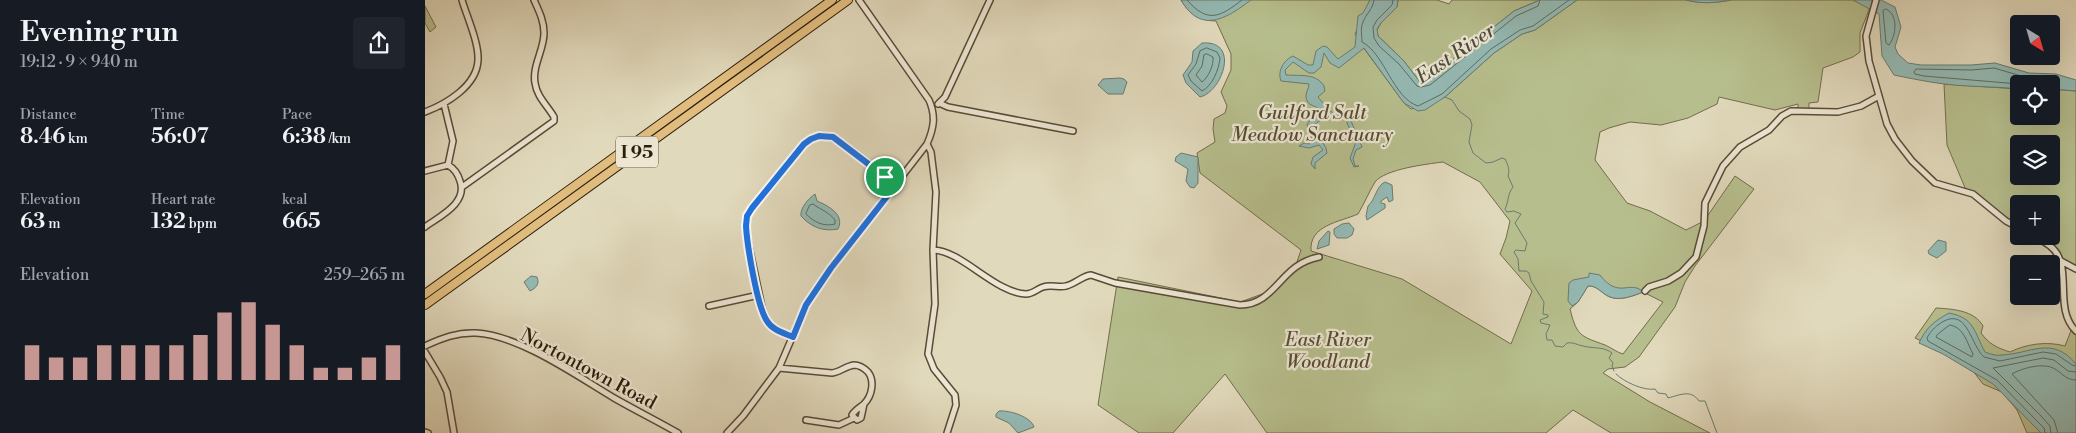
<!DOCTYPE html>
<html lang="en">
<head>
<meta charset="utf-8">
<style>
  body { margin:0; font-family:"Libre Bodoni",serif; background:#20242c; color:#f1f3f6; height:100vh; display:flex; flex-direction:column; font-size:19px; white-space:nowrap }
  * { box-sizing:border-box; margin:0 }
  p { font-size:16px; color:#9ea1a6 }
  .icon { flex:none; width:28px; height:28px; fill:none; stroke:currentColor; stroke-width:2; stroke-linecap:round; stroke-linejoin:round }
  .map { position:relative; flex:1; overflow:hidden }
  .details { display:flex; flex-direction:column; background:#171b24; width:425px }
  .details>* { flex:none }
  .needle { width:32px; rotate:143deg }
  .buttons { position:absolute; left:1585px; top:15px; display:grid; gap:10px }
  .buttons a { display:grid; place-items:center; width:50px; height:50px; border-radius:5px; background:#171b24; box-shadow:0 5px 20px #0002; font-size:25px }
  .pin { position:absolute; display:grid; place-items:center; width:42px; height:42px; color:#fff; margin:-21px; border:2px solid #fff; border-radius:50%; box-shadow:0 1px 5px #0007 }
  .round { display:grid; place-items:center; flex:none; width:52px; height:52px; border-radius:5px; background:#20242c }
  .head { display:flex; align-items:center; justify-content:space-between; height:85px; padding:0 20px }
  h1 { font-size:28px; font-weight:600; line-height:38px }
  .figures { display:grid; grid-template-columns:repeat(3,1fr); gap:8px; height:85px; padding:5px 20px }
  .figures div { display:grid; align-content:center }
  .figures b { font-size:21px; font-weight:600 }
  .figures small { font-size:14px; font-weight:400 }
  .figures p { font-size:14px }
  .chart { height:140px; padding:10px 20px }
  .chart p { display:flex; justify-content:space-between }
  .chart svg { width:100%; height:90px; margin-top:5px; stroke:#c59692; stroke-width:6 }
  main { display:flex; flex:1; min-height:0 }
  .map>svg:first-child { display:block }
  .green { fill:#b7be8d; stroke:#726d4b; fill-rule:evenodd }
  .water { fill:#94bab4; stroke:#6a7b70 }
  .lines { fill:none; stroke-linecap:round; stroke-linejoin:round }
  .shore { stroke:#606b5e; stroke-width:1 }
  .stream { stroke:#6a7b70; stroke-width:1 }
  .minor-casing { stroke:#594b36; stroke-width:8 }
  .highway-casing { stroke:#2c1c09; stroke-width:10 }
  .minor { stroke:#ece6d3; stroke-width:5 }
  .highway { stroke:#e0bc7e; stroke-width:8 }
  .route-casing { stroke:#fff; stroke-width:10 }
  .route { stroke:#1a73e8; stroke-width:6 }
  .labels { text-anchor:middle; stroke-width:4.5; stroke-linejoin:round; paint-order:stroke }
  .shield { fill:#ece6d3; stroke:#665946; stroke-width:1 }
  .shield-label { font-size:18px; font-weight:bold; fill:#2c1c09 }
  .park-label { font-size:19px; font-style:italic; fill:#564d31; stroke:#ece6d3 }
  .street-label { font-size:19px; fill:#2c1c09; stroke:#ece6d3 }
  .water-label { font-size:20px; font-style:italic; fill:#4b4b3c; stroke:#ece6d3 }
</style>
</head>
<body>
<main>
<section class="details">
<div class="head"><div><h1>Evening run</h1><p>19:12 · 9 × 940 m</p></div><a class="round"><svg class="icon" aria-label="share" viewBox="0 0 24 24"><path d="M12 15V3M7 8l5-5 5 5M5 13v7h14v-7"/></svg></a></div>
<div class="figures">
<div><p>Distance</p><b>8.46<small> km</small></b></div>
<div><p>Time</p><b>56:07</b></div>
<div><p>Pace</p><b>6:38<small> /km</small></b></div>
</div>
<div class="figures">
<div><p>Elevation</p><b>63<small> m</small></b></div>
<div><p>Heart rate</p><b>132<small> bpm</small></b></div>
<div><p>kcal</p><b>665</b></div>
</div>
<div class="chart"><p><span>Elevation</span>259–265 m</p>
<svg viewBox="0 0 160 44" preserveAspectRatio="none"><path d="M5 44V27M15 44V33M25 44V33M35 44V27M45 44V27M55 44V27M65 44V27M75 44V22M85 44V11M95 44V6M105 44V17M115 44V27M125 44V38M135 44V38M145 44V33M155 44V27"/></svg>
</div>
</section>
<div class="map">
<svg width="1651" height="433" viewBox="0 0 1651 433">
  <rect width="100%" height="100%" fill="#e1d9bc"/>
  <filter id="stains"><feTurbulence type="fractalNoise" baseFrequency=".004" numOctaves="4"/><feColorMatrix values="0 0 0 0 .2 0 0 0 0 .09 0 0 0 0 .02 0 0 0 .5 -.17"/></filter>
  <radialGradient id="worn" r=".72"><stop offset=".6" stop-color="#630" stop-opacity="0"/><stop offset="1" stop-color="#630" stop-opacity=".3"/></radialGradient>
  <path class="green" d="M756,0H945L930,34L935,43L979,103L986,109L1020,97L1069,53L1097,34L1110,30L1152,0H1261C1277,4 1290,3 1306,0H1428L1445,7L1435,33V52L1428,57L1398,68L1393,102L1384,103V111H1373V104L1350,110L1294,97L1292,104L1263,118L1236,125L1205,122L1184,128L1175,132L1170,160L1202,203L1225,211L1261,230L1279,221L1310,176L1329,189L1270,266L1260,282L1250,307L1214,357L1200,367L1183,369L1178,373L1225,402L1285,433H1186L1148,410L1121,433H842L800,374L748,433H714L673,405L693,277L815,302L840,293L872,262L876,250L775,173L772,153L790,142L788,129L789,119L800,113L802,106L796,92L806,70V54L791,21C776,21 764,14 756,0ZM1018,162L1055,182L1085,221L1081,238L1075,254L1107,291L1086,344L977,279L886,251C884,225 915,222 933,214C939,204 944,192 950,182C960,169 1002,164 1018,162ZM1163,286C1172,285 1177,294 1185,297C1195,301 1208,296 1218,292L1238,302L1198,354C1191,352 1187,348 1180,345C1156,336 1152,337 1145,309L1153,302Z
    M973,0H1012L1024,4L1027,0H1115L1089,11L1001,81L995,82L978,60L953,36L952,30L956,23L972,7Z
    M0,6L11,27L5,32L0,23Z
    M1519,84L1594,89V116H1626V89L1651,91V271L1636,261L1632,254L1608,236H1626V204H1594V228L1541,190L1522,145ZM1594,144H1626V176H1594Z
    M1511,308C1527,309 1549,310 1558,326L1556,333C1564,344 1572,348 1585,352C1601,344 1622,341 1640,346L1647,328L1651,332V433H1602L1592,410L1577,392L1558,384L1548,371L1522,353L1490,338Z"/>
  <path class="water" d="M756,0H826C802,18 776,35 756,0Z
    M945,0H973L972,7L956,23L952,29L953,36L978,60L995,82L1001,81L1089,11L1115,0H1152L1110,30L1097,34L1069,53L1020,97L1000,110L993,111L979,103L939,48L914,68L905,63L899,53L896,67L889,73H884L868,62L860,70L861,75C875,76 891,73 899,86L900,91L893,97L904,110L909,114L924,111L928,114L926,121L937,147L931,150L928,159L930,166H934L929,167L925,158L931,142L922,123V117L898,118L888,126L901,148L902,153L890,163V169L886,164L888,157L898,150L894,145L884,148L874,146L879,143L884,144L888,141L882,125C885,118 890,114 897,114V111C892,105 881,107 881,96C881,91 884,89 884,84L856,81C852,71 859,60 868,56L883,65H888L891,51L898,46L902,47L913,59L930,47L933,16L938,13Z
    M1261,0H1306C1290,3 1277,4 1261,0Z
    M1428,0H1456L1470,7L1476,27L1470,47L1473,54L1483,63L1496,65H1546L1570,63L1604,73L1631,74L1651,80V91L1626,89V84H1594V89C1576,87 1560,87 1543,86C1518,85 1493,80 1469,75L1457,56L1454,14Z
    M777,43C816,40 797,92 775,97L761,83L758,75L767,62L768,51Z
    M695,78L699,79L702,82L698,94H683L673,85L678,79Z
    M756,153L773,157V183L769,188L765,187L761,181L763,169L750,161L751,157Z
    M960,182L967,185L968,200L964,202L962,197L956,201V203L960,204V208L942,220L941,216L943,206C951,199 951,186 960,182Z
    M390,194L392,201C404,206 420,215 413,229C398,232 386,227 376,216C375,208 383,199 390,194Z
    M924,223L929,229L927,235L922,238H912L909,234V229L917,224Z
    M903,231L905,232L904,245L892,249L894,241Z
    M1513,240L1521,242V251L1512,258L1504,254L1503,251Z
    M1164,273L1175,275C1194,300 1205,279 1218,292C1208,296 1195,301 1185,297C1177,294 1172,285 1163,286L1153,302L1147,306L1143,301L1144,283L1148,280L1164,277Z
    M106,276L112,277C115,284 111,288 105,291L99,282Z
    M1524,313C1550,318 1549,332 1560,352C1565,354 1571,356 1576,355C1606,354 1627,335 1651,364V433H1616L1568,384L1518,354L1494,343C1501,328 1509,321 1524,313Z
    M574,411C585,410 606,417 609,427L593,433L584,423L571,417V414Z"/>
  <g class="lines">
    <path class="shore" d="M762,0C783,24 795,17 817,0
      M949,0C948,9 941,14 938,22C935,28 937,35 937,42C960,54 968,98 993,106L1017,94L1066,49L1095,30L1108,26L1144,0
      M968,0L967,5L952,20L948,27L949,38L954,46L974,64L992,86L996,87L1005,85L1091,16L1113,6L1115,0
      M1461,9C1474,15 1471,36 1464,45L1461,43L1458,11Z
      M782,48L792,52L795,58C794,70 787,86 777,91L766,81L763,75L771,64L775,51Z
      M782,54L788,57C789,65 783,78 777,82L771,75L777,66L779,55Z
      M1594,84L1499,76L1490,74L1489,72L1491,69L1546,70L1569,68L1603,78L1630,79L1634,81L1633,84H1626
      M385,205L388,204C396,210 404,212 410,220V224C398,227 389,222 381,214Z
      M1525,325C1539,327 1542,343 1548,354L1547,357L1511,337L1512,335Z
      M1620,433L1619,428L1612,421L1572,380L1503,341L1502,338C1506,330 1512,325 1519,321C1543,309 1546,346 1559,357L1575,361L1618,352L1631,354L1647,365L1651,366
      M1626,433L1625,426L1617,417L1568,368L1618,358L1629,360L1643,371L1651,372
      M1633,433L1629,420L1587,374C1597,368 1619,362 1630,369C1638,374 1641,380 1651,380"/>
    <path class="stream" d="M1020,97L1027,100L1034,111L1045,119L1047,125L1044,142L1048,153L1061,163L1068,162L1077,158L1080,159C1083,165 1085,170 1083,176L1088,187C1082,195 1084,201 1080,209L1082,212L1089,211L1096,214L1090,223L1102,243L1100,251L1091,250L1089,252L1093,259L1094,271H1101L1104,273L1106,281L1119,302L1118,314L1123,315V317L1115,320L1116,323L1125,325L1121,334L1122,340H1127L1130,346L1138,347L1142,343C1149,342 1152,345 1158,346C1169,349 1178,346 1187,353L1184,358L1188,363L1187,366L1189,371
      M1191,374C1199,382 1219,391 1230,389L1233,393L1241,394L1243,398C1255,395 1266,389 1274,401H1280L1292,433"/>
    <g class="minor-casing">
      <path id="minor" d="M1451,0L1441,36L1444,61L1462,124L1470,139L1487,161L1510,183L1548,194L1581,221L1594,228
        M514,103L523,107L648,131
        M19,104L28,141L23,165
        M513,104L520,97L565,0
        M0,112C21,104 52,86 53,60C54,43 42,17 37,0
        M502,144L506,152L511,192L508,250L510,304L503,354L509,369L530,395L531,405L522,433
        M0,171L23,165C30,169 33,174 35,181C43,203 15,216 0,227
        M37,187L129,121V117C122,105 112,97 110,83C107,66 119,50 119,33C119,21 114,11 109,0
        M1608,236C1614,239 1620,242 1625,246C1650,265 1627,308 1651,331
        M508,250C536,250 570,293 601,294C608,294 612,289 618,287C626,284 634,288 641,286C650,284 657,276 666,275L690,283L815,305C851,305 855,264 894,257
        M1636,261L1651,269
        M1220,291L1224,287L1243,281L1256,273L1271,257L1279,226L1280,203L1298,166L1315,147L1344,130L1357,116L1366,111L1413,112L1436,106L1454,96
        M284,306L334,295
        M368,337L345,326L338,312L322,237V216L327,208L379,144C386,139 392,135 401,136C413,136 459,176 471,185
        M0,346C17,338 33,332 51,333C94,335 152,376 189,398C210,410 232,421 253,433
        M0,352L15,377L22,392L29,433
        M354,368L407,373C415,372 421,366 429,365C434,365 439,368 443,372C450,381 447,396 439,404C434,408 430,410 427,415L432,420L436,418L439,404
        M381,420L414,425L429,418
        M0,432L3,433
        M302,433L318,416L354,368L381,305L406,268L502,144C509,128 511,116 504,100L434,0"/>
    </g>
    <g class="highway-casing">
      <path id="highway" d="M0,294L407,0
        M0,305L423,0"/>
    </g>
    <use href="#minor" class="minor"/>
    <use href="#highway" class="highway"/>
  </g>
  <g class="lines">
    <g class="route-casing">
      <path id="route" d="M394,136L408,137L471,185L406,268L381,305L368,337C359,333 347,330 342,321C332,307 322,244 321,226L322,216L327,208L379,144L386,139Z"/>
    </g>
    <use href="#route" class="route"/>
  </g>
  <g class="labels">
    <rect class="shield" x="191" y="136.5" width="42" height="31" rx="4"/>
    <g class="shield-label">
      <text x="212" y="158">I 95</text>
    </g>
    <g class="park-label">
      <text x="887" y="119">Guilford Salt<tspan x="887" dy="22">Meadow Sanctuary</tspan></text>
      <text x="903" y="346">East River<tspan x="903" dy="22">Woodland</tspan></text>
    </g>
    <g class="street-label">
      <text transform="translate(164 368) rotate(28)" y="7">Nortontown Road</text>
    </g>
    <g class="water-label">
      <text transform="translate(1030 53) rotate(-34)" y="7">East River</text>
    </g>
  </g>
  <rect width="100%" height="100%" filter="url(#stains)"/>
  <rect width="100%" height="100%" fill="url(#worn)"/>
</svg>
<div class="buttons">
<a><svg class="needle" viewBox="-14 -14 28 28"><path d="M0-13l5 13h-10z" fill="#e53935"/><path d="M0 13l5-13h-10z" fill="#9ea1a6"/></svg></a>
<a><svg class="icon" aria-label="locate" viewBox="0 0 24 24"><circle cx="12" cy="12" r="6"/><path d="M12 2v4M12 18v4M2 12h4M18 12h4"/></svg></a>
<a><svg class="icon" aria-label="layers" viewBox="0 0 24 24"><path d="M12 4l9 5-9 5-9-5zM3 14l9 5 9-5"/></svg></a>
<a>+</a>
<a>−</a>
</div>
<div class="pin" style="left:460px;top:177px;background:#1e9e55"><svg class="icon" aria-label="arrive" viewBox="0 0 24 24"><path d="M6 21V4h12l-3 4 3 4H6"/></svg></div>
</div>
</main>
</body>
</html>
